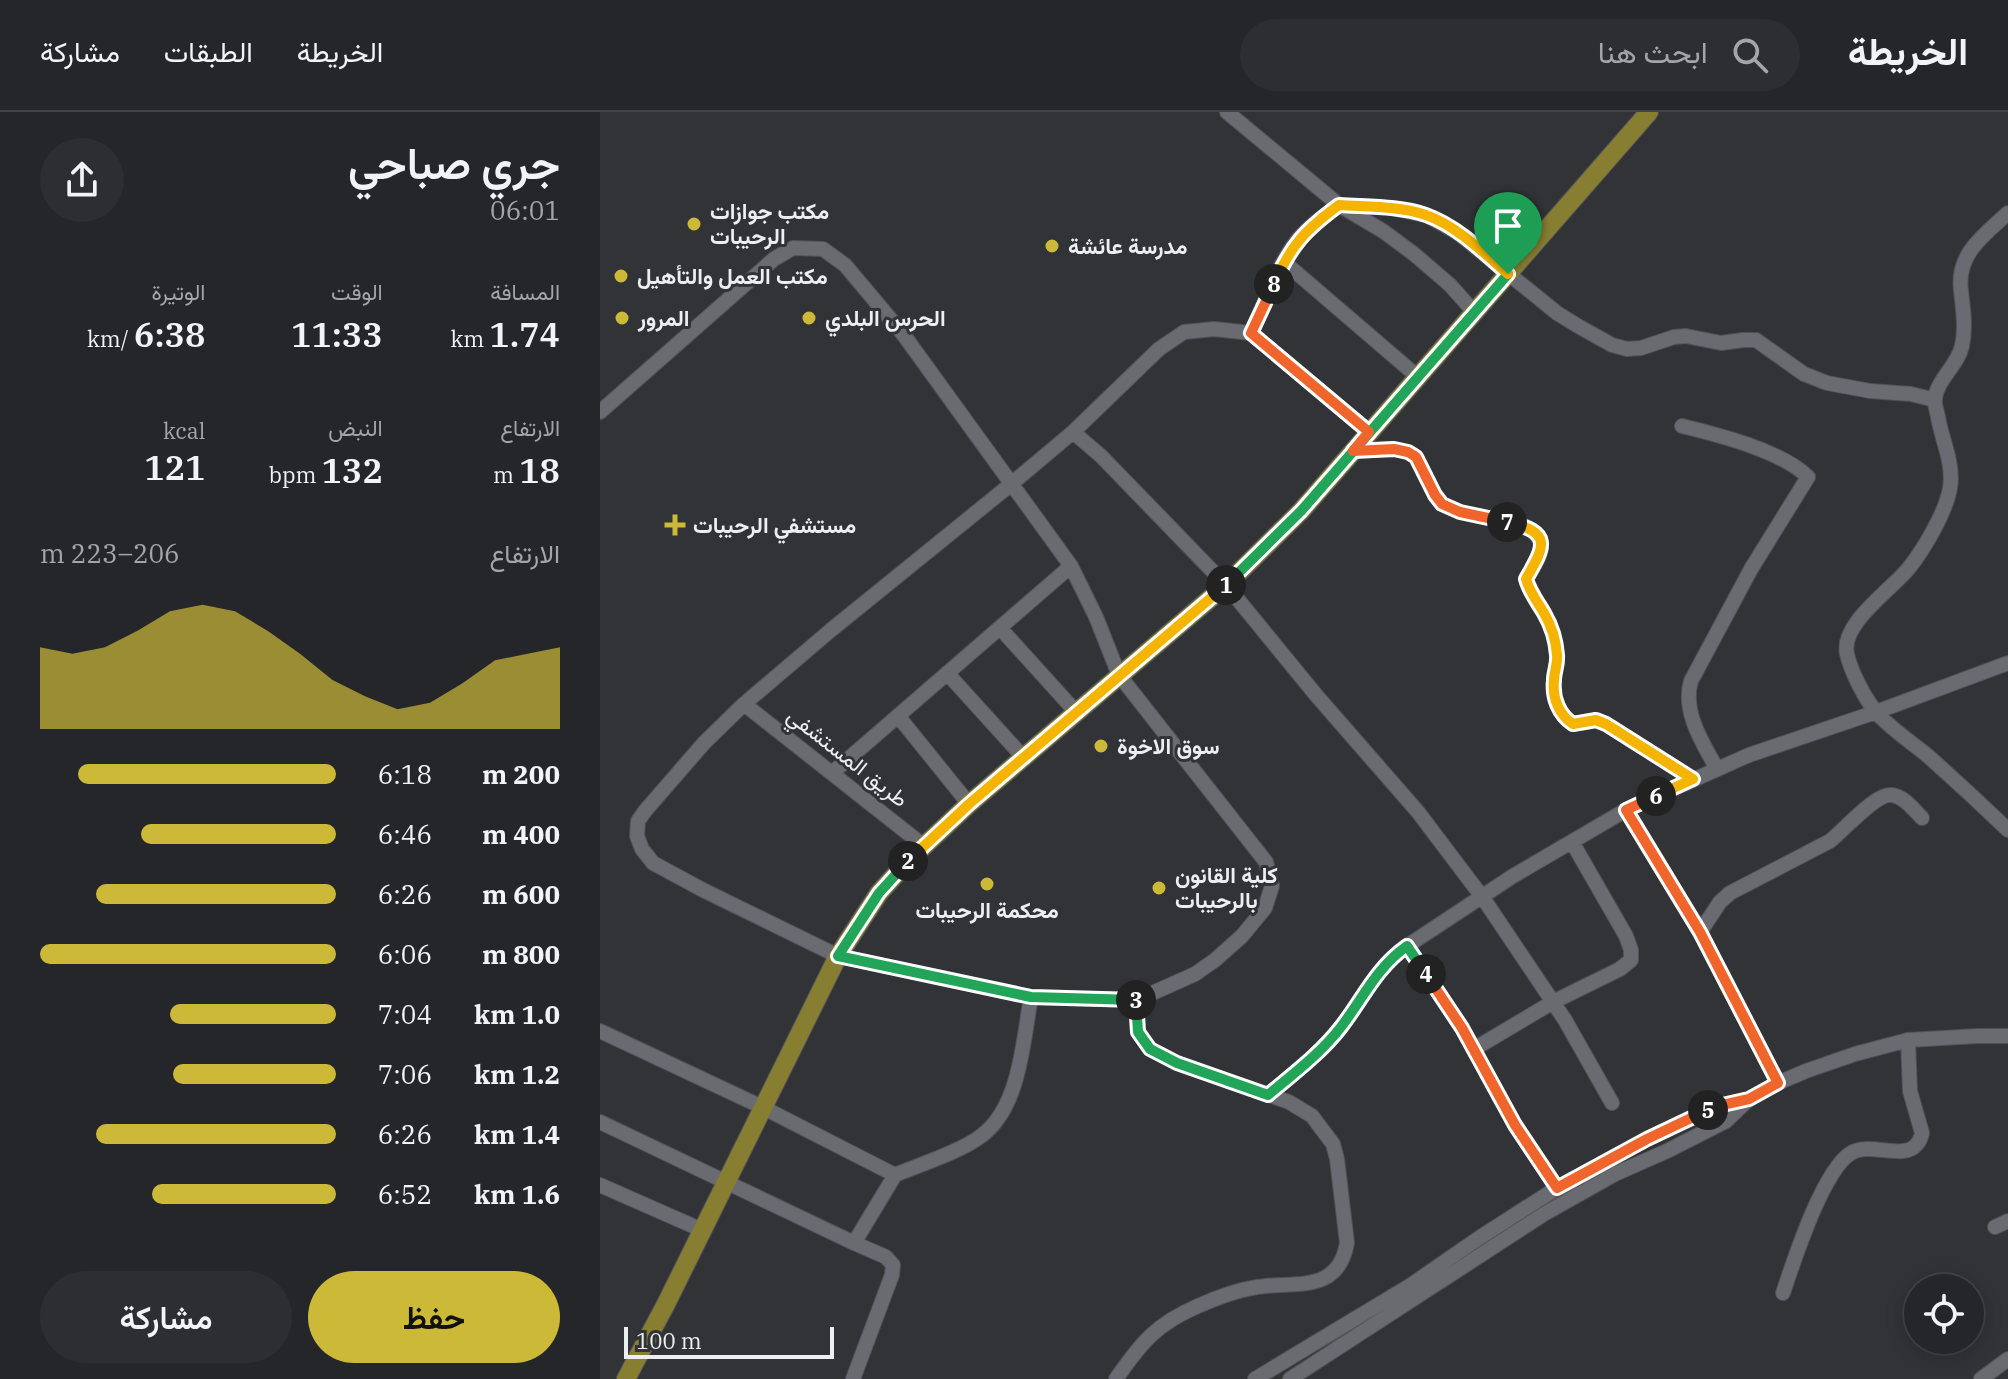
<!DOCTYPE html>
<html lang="ar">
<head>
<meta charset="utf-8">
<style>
  body { margin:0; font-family:"IBM Plex Serif",Vazirmatn,serif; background:#2d2e31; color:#f1f3f6; direction:rtl; height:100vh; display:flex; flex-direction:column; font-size:30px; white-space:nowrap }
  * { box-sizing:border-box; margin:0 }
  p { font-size:26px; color:#a3a5a8 }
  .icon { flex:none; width:44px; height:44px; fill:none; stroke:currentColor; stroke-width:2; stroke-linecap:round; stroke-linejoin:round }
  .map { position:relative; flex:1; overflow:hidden; direction:ltr }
  .details { display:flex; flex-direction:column; background:#252629; width:600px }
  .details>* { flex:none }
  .fabs { position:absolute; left:1304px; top:1162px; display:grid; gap:16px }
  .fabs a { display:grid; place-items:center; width:80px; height:80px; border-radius:50%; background:#252629; box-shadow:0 4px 20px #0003,0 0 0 2px #424346; font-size:40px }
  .scale { position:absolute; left:24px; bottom:20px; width:210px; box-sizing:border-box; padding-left:8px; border:4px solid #edeef1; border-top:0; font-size:22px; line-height:28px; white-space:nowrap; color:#edeef1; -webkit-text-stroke:6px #313337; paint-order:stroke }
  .pin { position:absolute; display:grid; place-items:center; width:68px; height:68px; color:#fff; margin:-82px -34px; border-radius:50% 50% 50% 0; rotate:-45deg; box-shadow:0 0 8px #0007 }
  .pin .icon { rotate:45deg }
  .km { position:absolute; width:40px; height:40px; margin:-20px; border-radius:50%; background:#222; color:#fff; font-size:22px; line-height:40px; text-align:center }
  .round { display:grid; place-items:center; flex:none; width:84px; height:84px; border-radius:42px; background:#2d2e31 }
  .overview { display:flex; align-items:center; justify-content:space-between; height:136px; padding:0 40px }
  h1 { font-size:44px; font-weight:600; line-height:60px }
  .metrics { display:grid; grid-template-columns:repeat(3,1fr); gap:12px; height:136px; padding:8px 40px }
  .metrics div { display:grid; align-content:center }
  .metrics b { font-size:34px; font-weight:600 }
  .metrics small { font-size:22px; font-weight:400 }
  .metrics p { font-size:22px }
  .chart { height:224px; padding:16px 40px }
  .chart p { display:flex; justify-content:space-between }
  .chart svg { width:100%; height:144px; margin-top:8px; fill:#ccb938; opacity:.7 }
  .primary-button { display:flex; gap:16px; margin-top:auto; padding:16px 40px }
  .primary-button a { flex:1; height:92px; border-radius:48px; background:#ccb938; color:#111; font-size:32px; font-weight:600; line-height:92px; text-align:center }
  .primary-button a+a { background:#2d2e31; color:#f1f3f6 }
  ul { padding:0 40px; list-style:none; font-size:26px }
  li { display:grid; grid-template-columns:128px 96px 1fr; align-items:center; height:60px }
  li i { height:20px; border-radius:10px; background:#ccb938 }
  header { display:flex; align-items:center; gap:48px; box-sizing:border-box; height:112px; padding:0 40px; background:#252629; border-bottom:2px solid #424346 }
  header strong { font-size:38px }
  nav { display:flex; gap:44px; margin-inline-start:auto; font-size:28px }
  .search { width:560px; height:72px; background:#2d2e31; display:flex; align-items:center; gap:20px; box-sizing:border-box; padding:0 28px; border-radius:44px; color:#a3a5a8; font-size:30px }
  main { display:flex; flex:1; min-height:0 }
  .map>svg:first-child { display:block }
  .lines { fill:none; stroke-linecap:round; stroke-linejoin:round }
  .minor-casing { stroke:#505256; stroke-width:16 }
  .major-casing { stroke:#505256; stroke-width:20 }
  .minor { stroke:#696b71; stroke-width:14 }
  .major { stroke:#877e32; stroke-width:18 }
  .split-1-casing { stroke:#fff; stroke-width:16 }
  .split-2-casing { stroke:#fff; stroke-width:16 }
  .split-3-casing { stroke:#fff; stroke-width:16 }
  .split-4-casing { stroke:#fff; stroke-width:16 }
  .split-5-casing { stroke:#fff; stroke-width:16 }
  .split-6-casing { stroke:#fff; stroke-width:16 }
  .split-7-casing { stroke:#fff; stroke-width:16 }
  .split-8-casing { stroke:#fff; stroke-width:16 }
  .split-9-casing { stroke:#fff; stroke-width:16 }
  .split-1 { stroke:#22a559; stroke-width:10 }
  .split-2 { stroke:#f5b400; stroke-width:10 }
  .split-3 { stroke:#22a559; stroke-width:10 }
  .split-4 { stroke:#22a559; stroke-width:10 }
  .split-5 { stroke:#f0652b; stroke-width:10 }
  .split-6 { stroke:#f0652b; stroke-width:10 }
  .split-7 { stroke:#f5b400; stroke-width:10 }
  .split-8 { stroke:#f0652b; stroke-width:10 }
  .split-9 { stroke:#f5b400; stroke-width:10 }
  .poi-dot { fill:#ccb938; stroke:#313337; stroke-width:3 }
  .labels { text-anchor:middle; stroke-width:6; stroke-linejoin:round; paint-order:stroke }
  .poi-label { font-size:22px; font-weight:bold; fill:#edeef1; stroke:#313337; text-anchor:start }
  .street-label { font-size:22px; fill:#edeef1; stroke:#313337 }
</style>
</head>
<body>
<header>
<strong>الخريطة</strong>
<div class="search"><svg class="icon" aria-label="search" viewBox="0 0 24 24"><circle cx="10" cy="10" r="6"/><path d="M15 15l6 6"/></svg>ابحث هنا</div>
<nav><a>الخريطة</a><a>الطبقات</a><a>مشاركة</a></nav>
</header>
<main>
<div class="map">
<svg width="1408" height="1267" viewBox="0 0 1408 1267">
  <rect width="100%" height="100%" fill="#313337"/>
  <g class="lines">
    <g class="minor-casing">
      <path id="minor" d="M627,0L739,93L783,119L814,142L850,173L875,201
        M1408,101C1384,123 1356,142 1361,179C1363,197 1366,216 1362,234C1358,253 1336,269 1335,287C1334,292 1337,299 1338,305C1342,329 1354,351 1350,376C1346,400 1324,437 1309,456C1291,478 1240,512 1247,542C1251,560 1265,587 1277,601C1291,617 1311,630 1328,644C1355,668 1382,693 1408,718
        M684,150L818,265
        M651,221C666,190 677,152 700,125C711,112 726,103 739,93L793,96L828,104L858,121L957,201L978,214L1012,233L1027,237L1041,236L1074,225L1086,224L1121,231L1143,228H1156L1204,262L1227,271L1270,279L1311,282L1335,288
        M0,300L174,147L193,136L223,137L245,153L303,222L471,454L496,505L519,563L666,750L672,774L665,796L642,824L615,848L595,862L537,888L431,885L238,844L103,778L53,751L42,737L37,724L38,709L45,699L104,631L144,592L231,518L410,373L473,320L559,237L584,220L614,217L651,221L769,320
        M1082,314C1119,323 1182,339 1208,365L1151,457L1091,569C1082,599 1102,630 1117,657
        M473,320L501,344L626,473L716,583L818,700L883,786L965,908L1012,991
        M753,339L794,337L808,340L816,345L835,383L842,392L860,400L925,414C953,430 938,446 926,467C930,481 937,489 944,501C951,513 956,529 957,543C958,552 954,560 954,569C952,586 959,603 973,612L996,608L1006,612L1093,667
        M400,516L476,600
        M347,561L423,645
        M144,592L324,734
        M298,604L369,692
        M232,661L471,454
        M1026,698L1100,820L1178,971
        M1100,820L1120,790L1130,781L1230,729C1243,719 1276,681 1291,683C1304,684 1314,698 1322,706
        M0,919L162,995L295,1063C319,1053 362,1039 381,1024C420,996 423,929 431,885
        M874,937L953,890L1020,857L1031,848V838L1026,824L972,730
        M668,983C693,962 721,941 741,915C764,885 776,856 807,834
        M0,1010L254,1131L295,1063
        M0,1073L102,1118
        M957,1076L915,1013L862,916L807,834L913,764L1026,698L1149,643L1276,600L1408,551
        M1395,1115L1408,1109
        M1183,1181C1194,1148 1223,1058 1251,1041C1270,1029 1304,1049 1317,1032C1320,1029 1321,1025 1322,1021L1310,979L1308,928
        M253,1267L292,1163L293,1153L286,1145L254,1131
        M516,1267C541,1231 556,1212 598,1194C616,1186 638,1178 657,1175C696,1169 738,1182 747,1131L737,1047L733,1032L712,1004L689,990L577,951L550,937L538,920L537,888
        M655,1267L811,1173L879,1126L957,1076L1047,1027L1118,994L1149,987
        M690,1267L944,1102L1015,1062L1067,1039L1126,1009L1149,987L1178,971L1206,959L1255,942L1308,928L1378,924H1408
        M1381,1267L1408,1247"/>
    </g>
    <g class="major-casing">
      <path id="major" d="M26,1267L66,1192L238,844L279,781L307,750L369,692L626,473L701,399L1049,0"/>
    </g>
    <use href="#minor" class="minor"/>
    <use href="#major" class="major"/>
  </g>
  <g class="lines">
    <g class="split-1-casing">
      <path id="split-1" d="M626,473L701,399L908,162"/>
    </g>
    <g class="split-2-casing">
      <path id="split-2" d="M308,749L369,692L626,473"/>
    </g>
    <g class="split-3-casing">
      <path id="split-3" d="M308,749L279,781L238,844L431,885L536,888"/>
    </g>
    <g class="split-4-casing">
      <path id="split-4" d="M536,888L538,920L550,937L577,951L668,983C693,962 721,941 741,915C764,885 776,856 807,834L826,862"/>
    </g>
    <g class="split-5-casing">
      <path id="split-5" d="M826,862L862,916L915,1013L957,1076L1047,1027L1108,998"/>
    </g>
    <g class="split-6-casing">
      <path id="split-6" d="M1056,684L1026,698L1100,820L1178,971L1149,987L1118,994L1108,998"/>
    </g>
    <g class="split-7-casing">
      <path id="split-7" d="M907,410C953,420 945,434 926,467C930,481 937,489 944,501C951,513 956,529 957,543C958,552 954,560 954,568C952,586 959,603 973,612L996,608L1006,612L1093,667L1056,684"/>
    </g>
    <g class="split-8-casing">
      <path id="split-8" d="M674,172L651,221L769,320L753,339L794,337L808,340L816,345L835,383L842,392L860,400L907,410"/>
    </g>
    <g class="split-9-casing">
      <path id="split-9" d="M674,172C691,133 705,118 739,93C768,95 799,94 826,103C857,114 884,141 908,162"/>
    </g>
    <use href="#split-1" class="split-1"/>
    <use href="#split-2" class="split-2"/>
    <use href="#split-3" class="split-3"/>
    <use href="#split-4" class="split-4"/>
    <use href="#split-5" class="split-5"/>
    <use href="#split-6" class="split-6"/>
    <use href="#split-7" class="split-7"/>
    <use href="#split-8" class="split-8"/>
    <use href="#split-9" class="split-9"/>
  </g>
  <g class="poi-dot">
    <circle cx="94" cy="112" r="8"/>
    <circle cx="452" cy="134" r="8"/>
    <circle cx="21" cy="164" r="8"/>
    <circle cx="22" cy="206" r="8"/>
    <circle cx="209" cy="206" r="8"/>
    <path d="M71 401h8v8h8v8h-8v8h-8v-8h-8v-8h8z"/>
    <circle cx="501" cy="634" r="8"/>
    <circle cx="387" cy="772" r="8"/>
    <circle cx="559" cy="776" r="8"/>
  </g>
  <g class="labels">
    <g class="poi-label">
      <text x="110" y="107">مكتب جوازات<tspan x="110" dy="25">الرحيبات</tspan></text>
      <text x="468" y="142">مدرسة عائشة</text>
      <text x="37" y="172">مكتب العمل والتأهيل</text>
      <text x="38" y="214">المرور</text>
      <text x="225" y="214">الحرس البلدي</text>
      <text x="93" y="421">مستشفي الرحيبات</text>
      <text x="517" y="642">سوق الاخوة</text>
      <text x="575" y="771">كلية القانون<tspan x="575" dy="25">بالرحيبات</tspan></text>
      <text x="387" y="806" text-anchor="middle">محكمة الرحيبات</text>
    </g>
    <g class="street-label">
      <text transform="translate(248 645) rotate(38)" y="8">طريق المستشفي</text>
    </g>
  </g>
</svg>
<div class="fabs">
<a><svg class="icon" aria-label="locate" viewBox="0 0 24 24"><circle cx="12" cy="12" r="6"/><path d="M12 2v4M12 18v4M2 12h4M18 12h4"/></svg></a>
</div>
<div class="scale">100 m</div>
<div class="pin" style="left:908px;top:162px;background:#1e9e55"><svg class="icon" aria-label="arrive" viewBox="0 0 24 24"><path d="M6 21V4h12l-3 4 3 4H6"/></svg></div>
<b class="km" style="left:626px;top:473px">1</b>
<b class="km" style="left:308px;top:749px">2</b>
<b class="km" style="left:536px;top:888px">3</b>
<b class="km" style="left:826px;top:862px">4</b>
<b class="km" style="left:1108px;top:998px">5</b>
<b class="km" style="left:1056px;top:684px">6</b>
<b class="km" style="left:907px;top:410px">7</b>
<b class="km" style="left:674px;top:172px">8</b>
</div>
<section class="details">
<div class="overview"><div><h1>جري صباحي</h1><p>06:01</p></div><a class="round"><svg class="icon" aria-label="share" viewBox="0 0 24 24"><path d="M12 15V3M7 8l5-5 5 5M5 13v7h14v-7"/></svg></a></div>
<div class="metrics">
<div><p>المسافة</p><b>1.74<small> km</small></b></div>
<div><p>الوقت</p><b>11:33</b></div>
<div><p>الوتيرة</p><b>6:38<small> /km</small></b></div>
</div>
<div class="metrics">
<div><p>الارتفاع</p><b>18<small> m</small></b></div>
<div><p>النبض</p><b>132<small> bpm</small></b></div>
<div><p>kcal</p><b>121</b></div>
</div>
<div class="chart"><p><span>الارتفاع</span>206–223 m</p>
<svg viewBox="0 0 160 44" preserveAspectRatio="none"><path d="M0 44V19L10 21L20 19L30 14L40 8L50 6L60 8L70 14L80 21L90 29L100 34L110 38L120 36L130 30L140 23L150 21L160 19V44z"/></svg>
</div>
<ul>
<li><b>200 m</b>6:18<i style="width:87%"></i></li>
<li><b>400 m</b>6:46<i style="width:66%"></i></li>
<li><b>600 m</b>6:26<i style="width:81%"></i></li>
<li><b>800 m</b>6:06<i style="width:100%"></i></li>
<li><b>1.0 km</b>7:04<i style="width:56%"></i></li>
<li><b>1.2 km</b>7:06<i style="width:55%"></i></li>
<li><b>1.4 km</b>6:26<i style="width:81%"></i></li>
<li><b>1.6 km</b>6:52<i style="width:62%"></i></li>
</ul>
<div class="primary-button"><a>حفظ</a><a>مشاركة</a></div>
</section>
</main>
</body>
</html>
